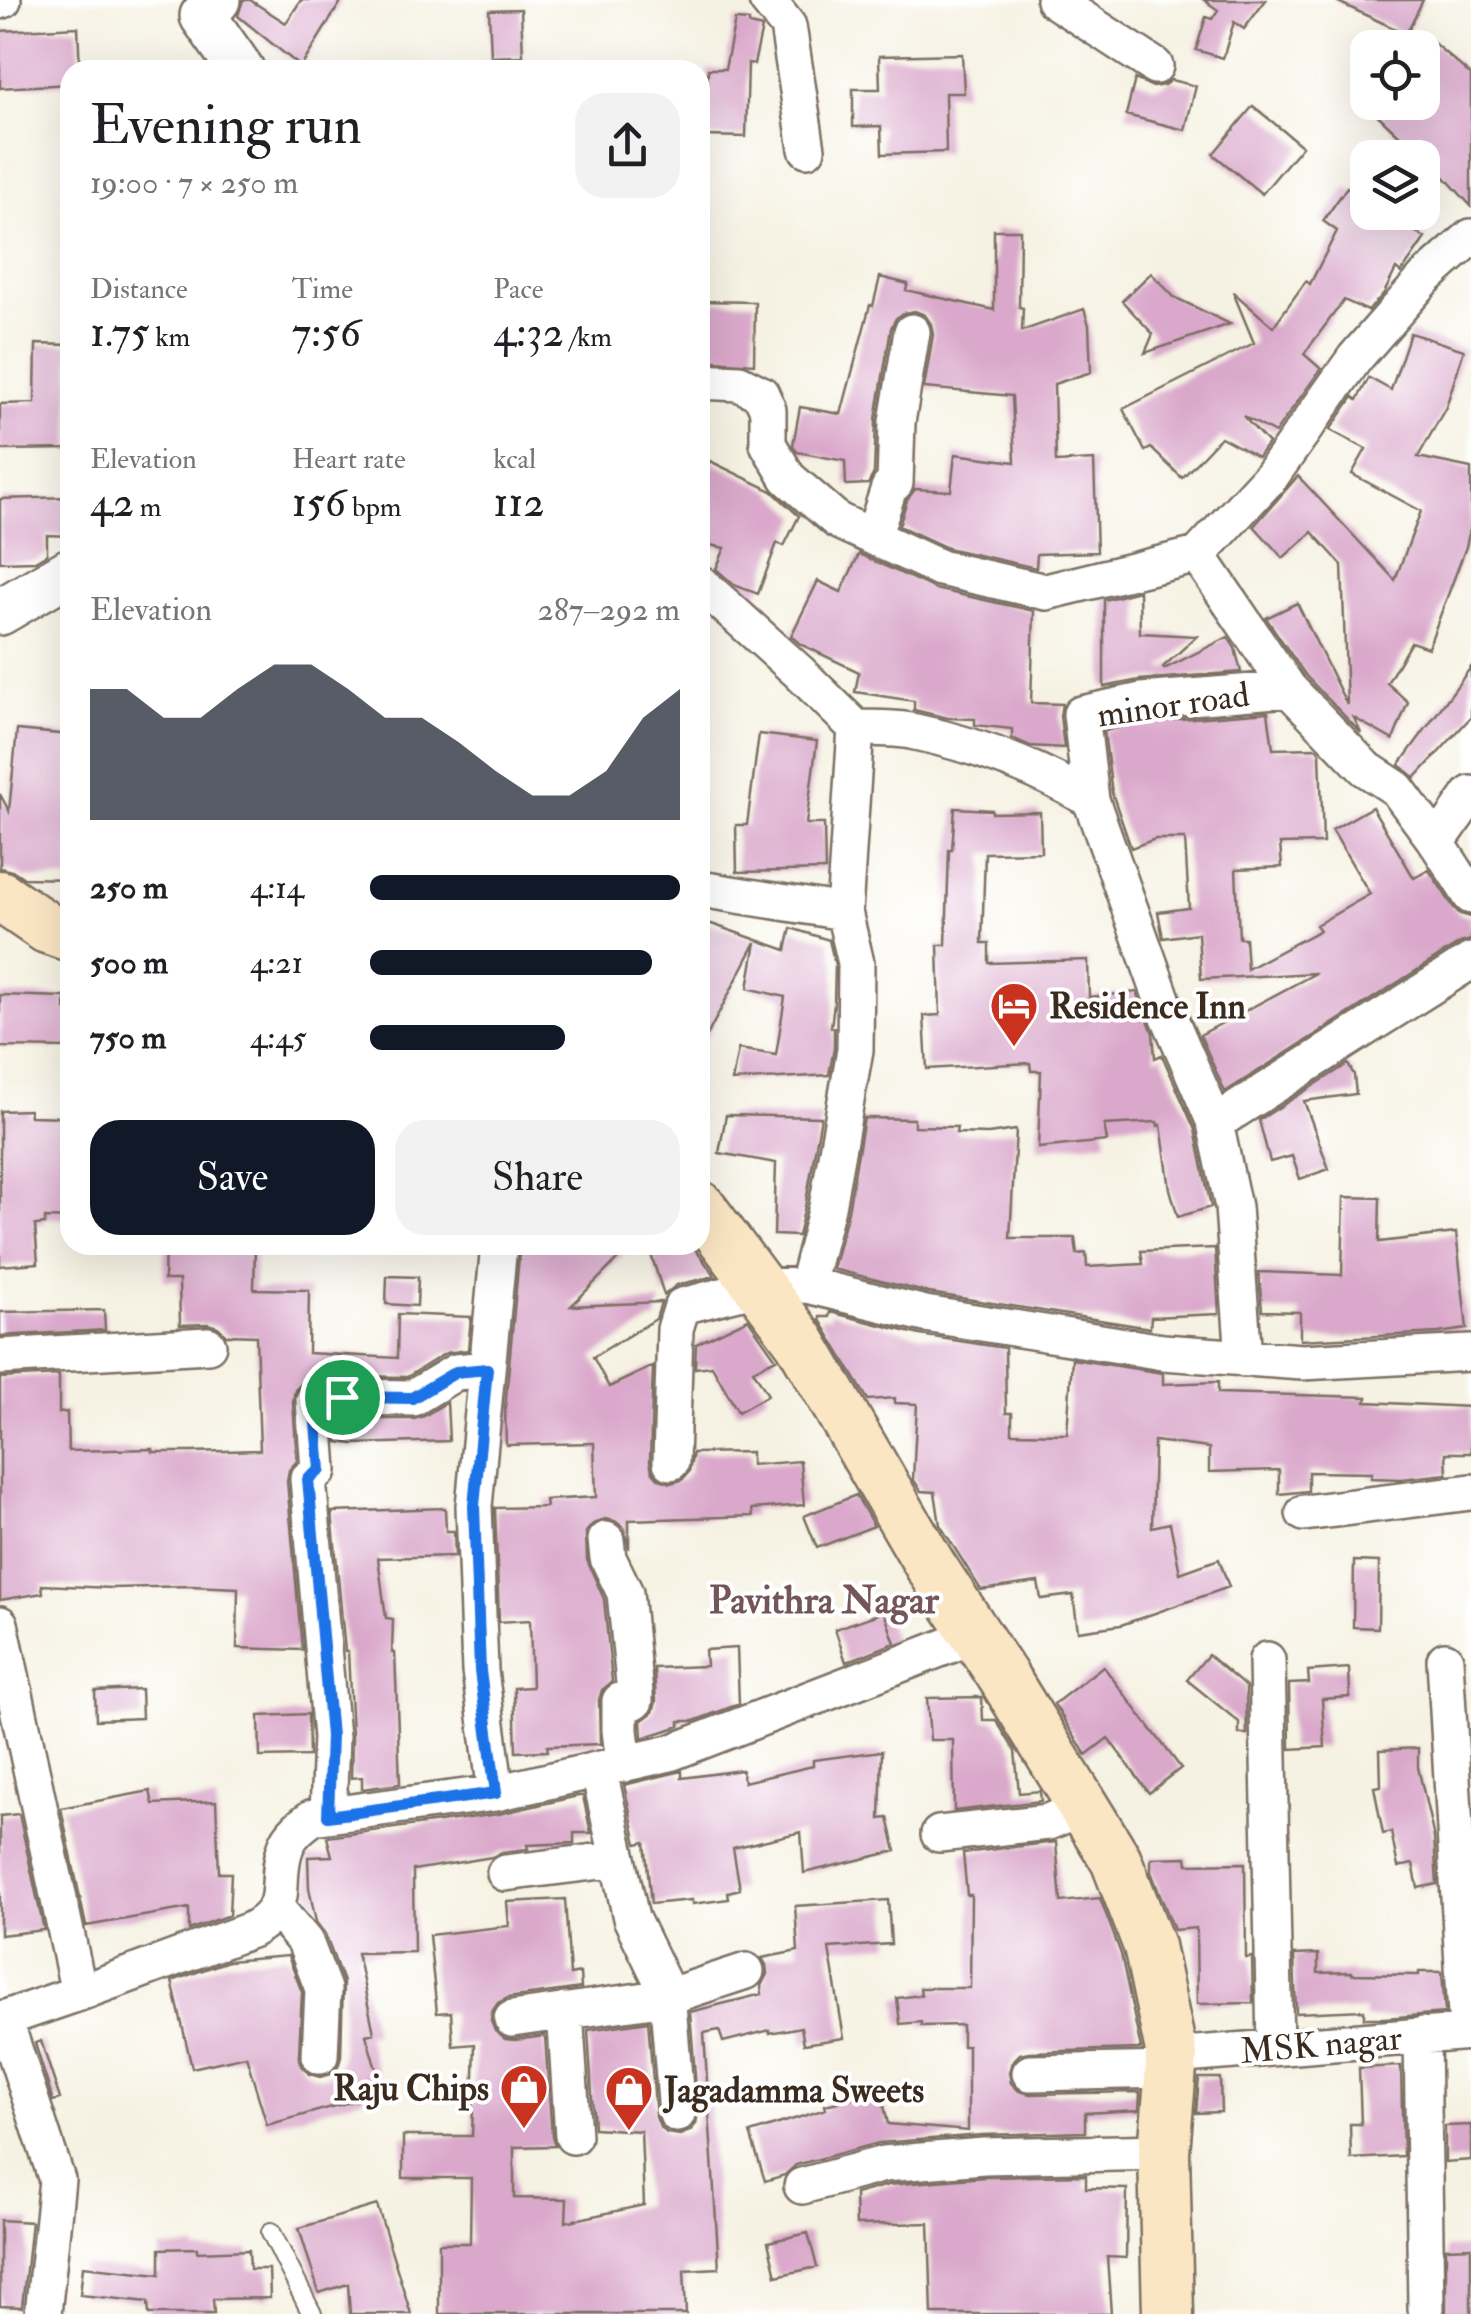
<!DOCTYPE html>
<html lang="en">
<head>
<meta charset="utf-8">
<style>
  body { margin:0; font-family:"IM FELL Double Pica",serif; background:#f2f2f2; color:#202124; height:100vh; display:flex; flex-direction:column; font-size:38px; white-space:nowrap }
  * { box-sizing:border-box; margin:0 }
  p { font-size:32px; color:#757577 }
  .icon { flex:none; width:55px; height:55px; fill:none; stroke:currentColor; stroke-width:2; stroke-linecap:round; stroke-linejoin:round }
  .map { position:relative; flex:1; overflow:hidden }
  .details { position:absolute; left:60px; top:60px; width:650px; height:1195px; display:flex; flex-direction:column; background:#fff; border-radius:30px; box-shadow:0 10px 40px #0002 }
  .details>* { flex:none }
  .fabs { position:absolute; left:1350px; top:30px; display:grid; gap:20px }
  .fabs a { display:grid; place-items:center; width:90px; height:90px; border-radius:20px; background:#fff; box-shadow:0 10px 40px #0002; font-size:50px }
  .pin { position:absolute; display:grid; place-items:center; width:85px; height:85px; color:#fff; margin:-42px; border:5px solid #fff; border-radius:50%; box-shadow:0 2px 10px #0007 }
  .round { display:grid; place-items:center; flex:none; width:105px; height:105px; border-radius:30px; background:#f2f2f2 }
  .overview { display:flex; align-items:center; justify-content:space-between; height:170px; padding:0 30px }
  h1 { font-size:55px; font-weight:600; line-height:75px }
  .stats { display:grid; grid-template-columns:repeat(3,1fr); gap:15px; height:170px; padding:10px 30px }
  .stats div { display:grid; align-content:center }
  .stats b { font-size:42px; font-weight:600 }
  .stats small { font-size:28px; font-weight:400 }
  .stats p { font-size:28px }
  .chart { height:280px; padding:20px 30px }
  .chart p { display:flex; justify-content:space-between }
  .chart svg { width:100%; height:180px; margin-top:10px; fill:#111827; opacity:.7 }
  .cta { display:flex; gap:20px; margin-top:auto; padding:20px 30px }
  .cta a { flex:1; height:115px; border-radius:30px; background:#111827; color:#fff; font-size:40px; font-weight:600; line-height:115px; text-align:center }
  .cta a+a { background:#f2f2f2; color:#202124 }
  ul { padding:0 30px; list-style:none; font-size:32px }
  li { display:grid; grid-template-columns:160px 120px 1fr; align-items:center; height:75px }
  li i { height:25px; border-radius:12px; background:#111827 }
  .map>svg:first-child { display:block }
  .building { fill:#daa8cb }
  .lines { fill:none; stroke-linecap:round; stroke-linejoin:round }
  .service-casing { stroke:#7c7063; stroke-width:22 }
  .minor-casing { stroke:#7c7063; stroke-width:40 }
  .tertiary-casing { stroke:#7c7063; stroke-width:50 }
  .secondary-casing { stroke:#7c7063; stroke-width:55 }
  .service { stroke:#fff; stroke-width:18 }
  .minor { stroke:#fff; stroke-width:35 }
  .tertiary { stroke:#fff; stroke-width:45 }
  .secondary { stroke:#fbe6c4; stroke-width:50 }
  .route-casing { stroke:#fff; stroke-width:20 }
  .route { stroke:#1a73e8; stroke-width:12 }
  .labels { text-anchor:middle; stroke-width:8; stroke-linejoin:round; paint-order:stroke }
  .street-label { font-size:35px; fill:#3b2a1e; stroke:#fff }
  .poi-label { font-size:35px; font-weight:bold; fill:#3b2a1e; stroke:#fff; text-anchor:start }
  .neighbourhood-label { font-size:38px; font-weight:bold; fill:#73565b; stroke:#fff }
</style>
</head>
<body>
<div class="map">
<svg width="1471" height="2314" viewBox="0 0 1471 2314">
  <rect width="100%" height="100%" fill="#fff"/>
  <filter id="ink" filterUnits="userSpaceOnUse"><feTurbulence type="fractalNoise" baseFrequency=".01" numOctaves="2"/><feDisplacementMap in="SourceGraphic" scale="20" xChannelSelector="R" yChannelSelector="G"/><feConvolveMatrix kernelMatrix="1 2 1 2 8 2 1 2 1" color-interpolation-filters="sRGB"/></filter>
  <filter id="wash" filterUnits="userSpaceOnUse"><feTurbulence type="fractalNoise" baseFrequency=".0048" numOctaves="4" result="noise"/><feDisplacementMap in="SourceGraphic" scale="40" xChannelSelector="R" yChannelSelector="G"/><feGaussianBlur stdDeviation="2.25" result="paint"/><feColorMatrix in="noise" values="0 0 0 0 0 0 0 0 0 0 0 0 0 0 0 0 0 1.4 0 .05"/><feComposite in="paint" operator="in"/></filter>
  <g filter="url(#wash)">
    <rect width="100%" height="100%" fill="#f6f2e3"/>
    <g id="blocks">
      <path class="building" d="M243,0H250L286,23L301,0H342L301,67L238,16Z
        M1204,0H1266L1244,29L1234,22L1223,58L1196,50L1206,17L1212,19L1218,10Z
        M1334,0H1423L1406,34Z
        M521,9L523,56L491,57L489,10Z
        M735,20L749,21V25L762,28L754,64L748,63L746,137L706,136L708,69H725Z
        M78,27L80,70H70V84L0,88V31Z
        M1422,33L1471,75V206L1410,139L1406,142L1364,102H1422Z
        M962,54L964,93H945L946,152L882,154L881,126L853,127V89H880L879,56Z
        M1135,79L1153,87L1164,85L1171,80L1196,86L1185,130L1126,115Z
        M1253,106L1302,146L1262,194L1213,154Z
        M1347,187L1368,200V212H1386L1425,238L1401,273L1396,269L1384,293L1368,311L1344,300L1304,354L1321,369L1275,433L1243,416L1268,443L1258,457L1221,437L1182,478L1151,448L1145,451L1123,409L1254,343L1233,292L1273,327L1306,281L1310,284L1337,231L1323,221Z
        M994,230H1020L1019,307L1023,308L1022,331L1084,309L1089,325L1091,372L1054,384L1056,462L1094,460L1097,552L1037,554L1036,568L947,548L899,526L907,500L915,489L951,491L955,454L1015,462L1012,396L924,388L933,335L931,324L925,315L915,311L904,313L896,318L891,328L876,419L874,473L868,484L846,485L845,461L797,452L793,445L800,407L841,414L870,305L873,306L880,277L908,284L906,290L994,310Z
        M1151,273L1174,297L1230,324L1145,353L1153,334L1122,301Z
        M700,301L755,302L754,364L700,360Z
        M1410,333L1464,350L1446,407L1418,457L1471,468V524L1466,547L1428,648L1411,642L1387,683L1408,702L1393,740L1354,718L1361,733L1306,676L1266,618L1297,603L1347,705L1342,565L1312,532L1283,558L1254,526L1298,476L1395,580L1421,511L1352,474L1366,449L1330,430L1353,397L1357,400L1369,378L1391,390Z
        M36,344L70,345V449L0,450V404L35,403Z
        M710,461L772,491L799,516L784,546L777,543L758,594L734,585L716,569L725,548L700,543V484Z
        M70,497V536L47,535V554L35,561L0,562V499Z
        M859,554L935,589L1034,611L1031,703L1062,704L1060,716L1064,748L1030,746L1012,738V729L975,725V719L948,718L914,710V701L855,692L859,672L800,644L791,636L818,581L841,592Z
        M1139,591L1140,633L1197,636L1163,667L1164,669L1228,637L1235,648L1241,672L1139,680L1104,687V600Z
        M1471,667V717L1415,778L1399,765Z
        M1268,712L1273,749L1316,748L1320,752L1323,843L1280,844L1282,867L1236,869L1239,938H1245L1247,969L1320,930L1316,925L1370,894L1332,830L1372,807L1414,878L1429,870L1454,908L1460,914L1471,917V940L1460,943L1225,1092L1200,1035L1316,973L1201,979L1198,933L1163,938L1158,912L1189,908L1185,839H1155L1131,848L1112,793L1104,731L1144,722Z
        M17,730L70,735V879L24,878L15,872L0,868V794L9,811Z
        M759,734L817,741L806,824H824L825,870L737,872L736,825H747Z
        M955,808L992,810V813L1040,812L1041,852L985,853L982,943H989V963L1088,960L1089,997L1137,992L1153,1033L1155,1058L1162,1055L1195,1130L1211,1207L1178,1217L1170,1189L1161,1125L1158,1126L1157,1122L1104,1125L1107,1141L1038,1148L1041,1071H1031L1030,1063L927,1069L924,1016L940,1015L938,945H946L949,850H952Z
        M700,920L786,950L791,928L829,940L835,965L834,1003L831,1027L834,1028V1048L829,1075L732,1081L738,1049L776,1055L785,997L748,988L756,942L700,1049Z
        M0,995L65,997V1009H70V1048L0,1047Z
        M1348,1064L1354,1075L1356,1094L1304,1101L1329,1169L1300,1179L1292,1156L1270,1162L1259,1120Z
        M29,1110L30,1116L67,1117L65,1188L70,1189V1219L45,1218V1224L35,1225L38,1263L0,1266V1111Z
        M726,1115L821,1117L806,1202L798,1236L774,1235L776,1163L719,1153Z
        M864,1118L914,1119V1126L957,1127L956,1133L988,1134L1016,1130L1010,1238H1075L1077,1254L1086,1253L1087,1267L1143,1264L1141,1251L1215,1248L1219,1314L1151,1317L1150,1328L929,1293L833,1269L848,1211Z
        M1344,1197L1380,1198L1379,1242L1456,1233L1467,1329L1438,1333L1300,1340V1312L1262,1311L1259,1272L1342,1275Z
        M165,1245H255L254,1289L309,1290L308,1353L397,1358L398,1314L471,1317L468,1350L446,1353L407,1377L342,1376L312,1379L303,1382L295,1390L293,1402L297,1461L289,1470L287,1481L302,1650L237,1648L238,1588L191,1586L112,1588L42,1585L43,1593L0,1600V1378L59,1375V1413L67,1412L68,1451L153,1449V1452H191L260,1450L256,1336L226,1335L218,1327L208,1324L180,1325L179,1280H164Z
        M520,1245H632L571,1306L661,1302L656,1319L593,1357L609,1387L653,1366L650,1461L652,1471L659,1479L671,1483L682,1480L689,1472L693,1453L751,1452V1465L800,1461L804,1505L752,1509L753,1516L629,1520V1549L624,1528L615,1521L605,1519L593,1524L586,1532L587,1560L604,1599L612,1682L602,1690L599,1700L600,1744L547,1746L548,1751L516,1752L514,1688L532,1687L530,1620L499,1622L495,1508L546,1507L545,1500L596,1497L594,1443L506,1445L505,1409Z
        M648,1245H692L715,1276L677,1285L664,1295Z
        M387,1276L418,1277L417,1306L386,1304Z
        M104,1310L105,1330L0,1336V1312Z
        M830,1312L920,1335L1005,1348L1006,1413H1012V1433L1067,1434L1072,1359L1163,1373V1384L1218,1382V1393L1367,1397L1366,1402L1471,1407V1453H1446L1447,1474L1402,1479L1371,1478L1372,1473L1308,1472V1491L1279,1494V1470L1209,1472V1448L1154,1441L1152,1527L1170,1523L1180,1573L1219,1559L1229,1587L1121,1625L1078,1631L1073,1595L1041,1599L1038,1582L981,1590L940,1525L935,1492L921,1491L913,1479L917,1404L895,1403V1398L868,1400L820,1320V1317H829Z
        M748,1319L776,1359L753,1370L768,1395L738,1412L712,1366L695,1368L696,1344Z
        M447,1402L449,1441L353,1444L338,1442L337,1419H414L424,1416Z
        M856,1495L874,1526L817,1548L804,1516Z
        M445,1508L446,1531H454L455,1556L378,1558L386,1618L393,1619L392,1653H395L400,1784L362,1789V1777L351,1778L352,1735L348,1651H345L332,1512Z
        M1354,1561L1379,1562L1378,1628L1353,1627Z
        M884,1612L895,1643L846,1662L835,1629Z
        M737,1648L739,1704L694,1721H680V1726L642,1738L641,1721L653,1712L656,1702L654,1668L706,1666L705,1650Z
        M1208,1655L1246,1687L1247,1734H1239V1722L1187,1680Z
        M1103,1666L1181,1768L1149,1793L1108,1738L1086,1755L1054,1704Z
        M1349,1668L1350,1697L1322,1699L1325,1747L1290,1749L1289,1684L1309,1683L1308,1671Z
        M141,1689L142,1718L96,1720L95,1691Z
        M982,1697L983,1720H996L1015,1751L1019,1793L1040,1791L1041,1801L954,1811L953,1740H930L927,1698Z
        M308,1714L309,1756L260,1757L259,1716Z
        M1418,1748V1767L1434,1838L1437,1884L1418,1888L1413,1864L1398,1867L1391,1832L1383,1834L1374,1787L1381,1786L1380,1750Z
        M882,1751L880,1819L888,1818L896,1851L804,1873L801,1832L733,1848L740,1889L728,1892L729,1899L692,1904V1900L651,1904L645,1842L637,1844L624,1785L682,1771V1778L742,1770L744,1782L813,1766V1760Z
        M150,1791L153,1804L216,1801L219,1873H231L229,1915L189,1930V1908L86,1926L61,1808Z
        M578,1796H583L591,1833H574V1843L527,1845L528,1849L502,1852L492,1857L413,1870L414,1952L357,1953L374,2033L366,2035L383,2093L267,2125L246,2056L192,2068L172,1981L228,1961L288,1956L302,1992L299,2055L301,2065L309,2074L320,2077L331,2074L338,2067L341,2057L343,1982L325,1934L316,1922L309,1888L308,1857L332,1856L327,1837L499,1814Z
        M19,1814L44,1930L0,1935V1816Z
        M1056,1842L1061,1902L1100,1898L1121,1954L1141,2049L1029,2052L1020,2054L1012,2062L1009,2072L1011,2083L1019,2091L1030,2094L1140,2092L1139,2110L1085,2113V2132L982,2135L879,2143L796,2165L785,2175L765,2181L750,2133L826,2109L825,2105L881,2092L888,2124L968,2131V2046H962V2025L921,2026V2022L900,2024L897,1998L921,1995L920,1988H970L971,1895H967L963,1853Z
        M1187,1857L1188,1864L1245,1863L1246,1958L1252,1957L1253,2003L1197,2004L1196,1928L1174,1930L1151,1872V1858Z
        M565,1899L570,1975L580,1973L581,1988L508,1998L498,2003L492,2012L491,2021L495,2031L505,2039L515,2040L545,2036L552,2137L555,2146L514,2147V2198L567,2199L566,2222L644,2205L641,2131L594,2128L588,2030L648,2021L656,2117L660,2127L667,2133L680,2135L690,2131L696,2124L698,2113L690,2012L762,1994L761,1986L767,1974L766,1965L762,1958L798,1951L795,1906L888,1900L891,1944L829,1948L844,2038L804,2044L801,2027L770,2033V2030L723,2042L719,2030L704,2033L719,2268L684,2270L686,2314H439V2243H470L471,2178H403V2136H472L475,2044L453,2046L451,2012L437,2013L429,1935L509,1926L507,1902Z
        M1318,1954V1973L1352,1972V1974L1419,1975V1972H1442L1445,2013L1385,2018H1364V2010L1296,2013L1294,1955Z
        M41,2041L60,2099L53,2101L35,2043Z
        M1401,2066L1403,2156L1351,2159L1350,2124H1361L1359,2068Z
        M1199,2078H1220L1221,2112L1196,2113Z
        M1471,2125V2160L1445,2162V2126Z
        M1086,2175V2188L1127,2189L1126,2258L1107,2257L1111,2314H932L929,2223L856,2225L855,2194L888,2185L985,2177Z
        M377,2205L411,2314H350L348,2284L319,2293L299,2228Z
        M0,2220L31,2222L22,2307L0,2306Z
        M808,2233L817,2267L776,2276L768,2242Z
        M1471,2247V2314H1446V2248Z
        M197,2248V2252L249,2250L250,2269H269L270,2298L213,2299L214,2314H149L148,2302L80,2295L83,2266L160,2274V2249Z"/>
    </g>
  </g>
  <g filter="url(#ink)">
    <use href="#blocks" fill-opacity="0" stroke="#7c7063" stroke-width="2.5"/>
    <g class="lines">
      <g class="service-casing">
        <path id="service" d="M271,2232L312,2314"/>
      </g>
      <g class="minor-casing">
        <path id="minor" d="M767,0L788,26L807,149
          M1054,0L1155,66
          M0,1L3,0
          M700,381L739,383L761,394L768,410V444L788,478L838,521L940,568L1046,592L1198,555L1271,476L1355,358L1425,278L1471,237
          M873,537L889,488L895,483L897,422L912,332
          M1198,555L1289,689L1365,768L1397,789L1437,843L1471,896
          M700,583L799,672L856,728C874,728 893,728 911,731C973,744 1036,767 1091,800L1166,1010L1215,1123L1233,1207L1244,1359
          M1091,800L1081,714L1141,701L1289,689
          M1437,843L1471,794
          M700,889L844,912
          M1215,1123L1471,961
          M807,1285L827,1207L855,1050L856,963L844,912L856,728
          M0,1357L208,1345
          M671,1462L675,1329L682,1306L758,1287L807,1285L925,1314L1163,1352L1302,1362L1471,1353
          M1304,1513L1471,1492
          M606,1540L608,1558L625,1593L635,1693V1701H620V1730L624,1764
          M0,1624L79,1993
          M1267,1660L1275,2047
          M1445,1660L1467,2032
          M599,1771L631,1918L667,1992L677,2114
          M496,1793L480,1671L474,1506L499,1245
          M328,1815L331,1737L308,1479L319,1470L314,1400L342,1397L413,1398L456,1372L487,1369
          M939,1834L1048,1822L1084,1807
          M505,1873L618,1859
          M276,1908L305,1942L323,1989L320,2056
          M565,2011L573,2136
          M4,2018L57,2180L43,2314
          M512,2019L667,1997L746,1971
          M0,2020L79,1993L251,1930C294,1907 272,1883 286,1846C291,1833 302,1825 313,1817L496,1793L670,1753L976,1635
          M1422,2035L1426,2308
          M1172,2056L1471,2032
          M1030,2073L1171,2070
          M802,2186L884,2164L984,2156L1164,2152"/>
      </g>
      <g class="tertiary-casing">
        <path id="tertiary" d="M217,0L203,16L241,70
          M0,612L70,571"/>
      </g>
      <g class="secondary-casing">
        <path id="secondary" d="M0,896L47,928L70,936
          M700,1207L800,1341L930,1565L1002,1675L1116,1860L1149,1946L1172,2056L1164,2152L1168,2314"/>
      </g>
      <use href="#service" class="service"/>
      <use href="#minor" class="minor"/>
      <use href="#tertiary" class="tertiary"/>
      <use href="#secondary" class="secondary"/>
    </g>
  </g>
  <g class="lines" filter="url(#ink)">
    <g class="route-casing">
      <path id="route" d="M487,1369L474,1506L480,1671L496,1793L328,1816L331,1736L308,1479L320,1470L314,1400L342,1397L412,1398L456,1372Z"/>
    </g>
    <use href="#route" class="route"/>
  </g>
  <defs>
    <g id="hotel-pin" transform="scale(2.5)"><path d="M0 17L-7.5 6A9.5 9.5 0 1 1 7.5 6Z" fill="#c8321e" stroke="#fff"/><path d="M-6-4.5h1.5V1H6V5H4.5V3h-9V5H-6ZM-4 0a1.8 1.8 0 1 1 3.6 0ZM.5 0V-2.5h3Q6-2.5 6 0Z" fill="#fff"/></g>
    <g id="shop-pin" transform="scale(2.5)"><path d="M0 17L-7.5 6A9.5 9.5 0 1 1 7.5 6Z" fill="#c8321e" stroke="#fff"/><path d="M-5-2.5h2.3a2.7 3.5 0 0 1 5.4 0H5L5.5 6h-11ZM-1.5-2.5h3a1.5 2.3 0 0 0-3 0Z" fill="#fff"/></g>
  </defs>
  <g fill-rule="evenodd">
    <use href="#hotel-pin" x="1014" y="1006"/>
    <use href="#shop-pin" x="524" y="2088"/>
    <use href="#shop-pin" x="629" y="2090"/>
  </g>
  <g class="labels">
    <g class="street-label">
      <text transform="translate(1173 704) rotate(-8)" y="12">minor road</text>
      <text transform="translate(1321 2044) rotate(-5)" y="12">MSK nagar</text>
    </g>
    <g class="poi-label">
      <text x="1049" y="1018">Residence Inn</text>
      <text x="489" y="2100" text-anchor="end">Raju Chips</text>
      <text x="664" y="2102">Jagadamma Sweets</text>
    </g>
    <g class="neighbourhood-label">
      <text x="824" y="1613">Pavithra Nagar</text>
    </g>
  </g>
</svg>
<div class="fabs">
<a><svg class="icon" aria-label="locate" viewBox="0 0 24 24"><circle cx="12" cy="12" r="6"/><path d="M12 2v4M12 18v4M2 12h4M18 12h4"/></svg></a>
<a><svg class="icon" aria-label="layers" viewBox="0 0 24 24"><path d="M12 4l9 5-9 5-9-5zM3 14l9 5 9-5"/></svg></a>
</div>
<div class="pin" style="left:342px;top:1397px;background:#1e9e55"><svg class="icon" aria-label="arrive" viewBox="0 0 24 24"><path d="M6 21V4h12l-3 4 3 4H6"/></svg></div>
<section class="details">
<div class="overview"><div><h1>Evening run</h1><p>19:00 · 7 × 250 m</p></div><a class="round"><svg class="icon" aria-label="share" viewBox="0 0 24 24"><path d="M12 15V3M7 8l5-5 5 5M5 13v7h14v-7"/></svg></a></div>
<div class="stats">
<div><p>Distance</p><b>1.75<small> km</small></b></div>
<div><p>Time</p><b>7:56</b></div>
<div><p>Pace</p><b>4:32<small> /km</small></b></div>
</div>
<div class="stats">
<div><p>Elevation</p><b>42<small> m</small></b></div>
<div><p>Heart rate</p><b>156<small> bpm</small></b></div>
<div><p>kcal</p><b>112</b></div>
</div>
<div class="chart"><p><span>Elevation</span>287–292 m</p>
<svg viewBox="0 0 160 44" preserveAspectRatio="none"><path d="M0 44V12L10 12L20 19L30 19L40 12L50 6L60 6L70 12L80 19L90 19L100 25L110 32L120 38L130 38L140 32L150 19L160 12V44z"/></svg>
</div>
<ul>
<li><b>250 m</b>4:14<i style="width:100%"></i></li>
<li><b>500 m</b>4:21<i style="width:91%"></i></li>
<li><b>750 m</b>4:45<i style="width:63%"></i></li>
</ul>
<div class="cta"><a>Save</a><a>Share</a></div>
</section>
</div>
</body>
</html>
